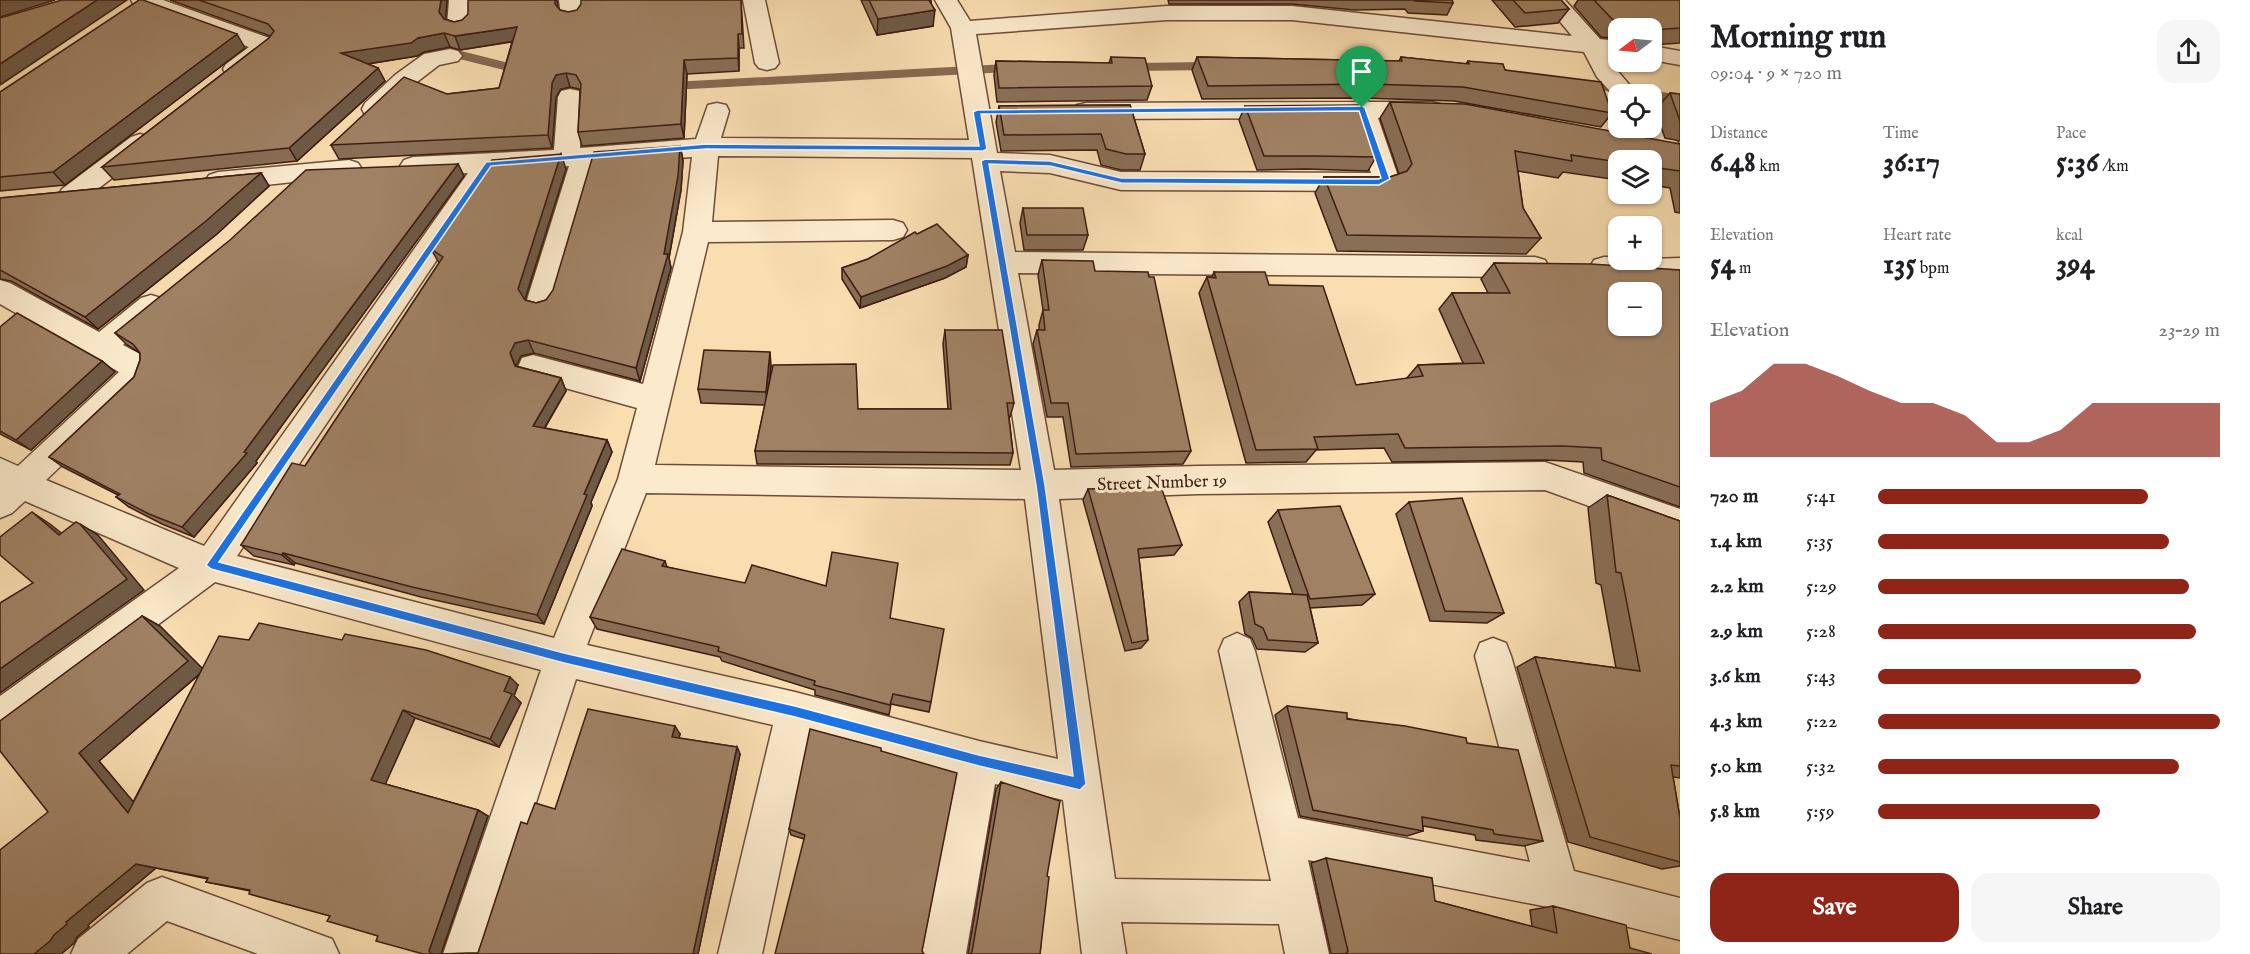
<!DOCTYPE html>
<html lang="en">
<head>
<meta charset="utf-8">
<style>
  body { margin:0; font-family:"IM FELL English",serif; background:#f6f6f6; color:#202124; height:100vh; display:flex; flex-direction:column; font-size:22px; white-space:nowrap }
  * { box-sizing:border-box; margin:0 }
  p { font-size:20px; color:#757577 }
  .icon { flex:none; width:33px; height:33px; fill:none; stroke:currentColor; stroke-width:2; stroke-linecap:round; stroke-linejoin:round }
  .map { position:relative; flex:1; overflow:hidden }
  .side { display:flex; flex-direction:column; background:#fff; width:570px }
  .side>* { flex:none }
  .needle { width:39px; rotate:254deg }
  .controls { position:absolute; left:1608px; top:18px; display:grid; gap:12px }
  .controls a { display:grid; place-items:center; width:54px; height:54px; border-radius:12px; background:#fff; box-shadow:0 2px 4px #0004; font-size:30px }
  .pin { position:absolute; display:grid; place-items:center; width:51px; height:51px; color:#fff; margin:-62px -26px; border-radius:50% 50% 50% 0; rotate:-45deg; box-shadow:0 0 6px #0007 }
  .pin .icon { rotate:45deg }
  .round { display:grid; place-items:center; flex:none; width:63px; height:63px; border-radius:18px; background:#f6f6f6 }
  .summary { display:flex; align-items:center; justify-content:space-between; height:102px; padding:0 30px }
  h1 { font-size:33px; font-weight:800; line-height:45px }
  .metrics { display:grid; grid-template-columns:repeat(3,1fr); gap:9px; height:102px; padding:6px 30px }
  .metrics div { display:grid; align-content:center }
  .metrics b { font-size:30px; font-weight:800 }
  .metrics small { font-size:16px; font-weight:400 }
  .metrics p { font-size:16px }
  .chart { height:168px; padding:12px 30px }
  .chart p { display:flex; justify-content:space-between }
  .chart svg { width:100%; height:108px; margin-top:6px; fill:#8f2418; opacity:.7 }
  .primary-button { display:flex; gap:12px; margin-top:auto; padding:12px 30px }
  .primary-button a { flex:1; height:69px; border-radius:18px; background:#8f2418; color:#fff; font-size:24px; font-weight:800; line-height:69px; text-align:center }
  .primary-button a+a { background:#f6f6f6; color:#202124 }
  ul { padding:0 30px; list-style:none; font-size:20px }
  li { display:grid; grid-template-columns:96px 72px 1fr; align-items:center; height:45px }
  li i { height:15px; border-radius:8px; background:#8f2418 }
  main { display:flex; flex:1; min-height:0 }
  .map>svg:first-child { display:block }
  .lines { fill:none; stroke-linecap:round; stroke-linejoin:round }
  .stream { stroke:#876951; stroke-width:8 }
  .minor-casing { stroke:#6c4d39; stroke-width:3 }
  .minor { fill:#fbeacc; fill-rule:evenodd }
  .wall { fill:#896f56; stroke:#3d1d11; stroke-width:1.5; fill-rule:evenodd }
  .shaded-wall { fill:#6f5a46; stroke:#3d1d11; stroke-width:1.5 }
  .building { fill:#9f8164; stroke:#3d1d11; stroke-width:1.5; fill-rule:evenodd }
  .route { fill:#1a73e8; stroke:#fff; stroke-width:1.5; fill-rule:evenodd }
  .labels { text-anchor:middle; stroke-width:6; stroke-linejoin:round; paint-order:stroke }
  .street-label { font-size:18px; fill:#3d1d11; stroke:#fbeacc }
</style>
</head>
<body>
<main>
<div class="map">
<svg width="1680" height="954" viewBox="0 0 1680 954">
  <rect width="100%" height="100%" fill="#f9deb1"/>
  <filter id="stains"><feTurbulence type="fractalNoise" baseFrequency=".00333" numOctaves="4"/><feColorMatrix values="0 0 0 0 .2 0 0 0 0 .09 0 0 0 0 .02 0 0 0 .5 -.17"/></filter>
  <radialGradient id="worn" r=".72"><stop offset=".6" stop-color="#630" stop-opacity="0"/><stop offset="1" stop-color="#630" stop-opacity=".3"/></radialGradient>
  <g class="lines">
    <path class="stream" d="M424,46L517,69
      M1134,67L1208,66
      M1589,84L1680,99
      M672,86L1007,68"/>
    <g class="minor-casing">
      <path id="minor" d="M131,0H163L275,40L279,45C269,60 244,79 226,74L223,69L226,64L249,47L134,5Z
        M449,0H471V26L467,31L459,33L451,31L447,26Z
        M559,0H581L583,16L580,21L572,23L564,21L561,16Z
        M743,0H765L779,63L775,68L767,70L759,68L755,63Z
        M935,0H957L970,21L1167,6H1292L1572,36L1542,0H1565L1600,39L1618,41V55L1609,54L1616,69L1637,94H1618V100L1597,77L1584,52L1292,20H1167L976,34L997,153L1050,155L1121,172L1371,173L1353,118L1086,119L1077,117L1074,111L1077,105L1086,103L1354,102L1362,100L1370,102H1431L1440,104L1443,110L1440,116L1431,118H1378L1399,179L1395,185L1379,191L1121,190L1050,173L1000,171L1015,252L1535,257L1545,260L1549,267L1545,274L1535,277L1018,273L1054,470L1198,466L1545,462L1680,509V539L1545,490L1198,494L1059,499L1115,879L1271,881L1219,651L1224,639L1237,633L1250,639L1255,651L1298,818L1530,862L1475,656L1480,643L1493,638L1506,643L1511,656L1574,871L1680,898V940L1558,909L1308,860L1329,954H1285L1279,924L1121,922L1126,954H1082L1063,800L995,784L966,954H922L957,774L809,734L762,954H718L773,725L576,679L487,954H443L541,670L215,582L14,732L0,738V696L179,568L25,501L12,513L0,518V458L18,466L119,372L0,304V280L10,283L99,332L141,298L151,295L161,298L166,306L161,314L123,345C145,357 158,360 144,387L46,480L204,546L468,173L413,175L404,172L400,166L404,160L413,157L554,150L558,97L561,91L570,89L579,91L582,97L580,148L696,139L708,105L717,103L726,105L729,111L721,138L969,140L951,28ZM718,156L972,158L1021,470L655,465L708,242L893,240L903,237L907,230L903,223L893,220L712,222ZM692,157L683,232L643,384L533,355L522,358L518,367L522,376L637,408L618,479L554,638L237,556L496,172L569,166L526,303L531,311L541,314L551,311L556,303L596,164ZM646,493L1025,499L1058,759L979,741L795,692L587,645Z
        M1652,46L1680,51V65L1652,60Z
        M450,49L458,51L462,56L458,61L439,65L413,85L383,115L374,117L365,115L362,109L365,103L395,75L424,54Z
        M1652,119L1661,121L1678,143L1680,146L1678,155C1658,161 1649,143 1640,128H1652Z
        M140,134L149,137L153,143L149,149L80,203L71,205L62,203L58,196L62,189L131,137Z
        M349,160L358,163L362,169L358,175L218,190L209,187L205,181L209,175L218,172Z
        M1604,257H1618V260L1680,258V278L1604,277L1594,274L1590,267L1594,260Z
        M162,877L332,939L339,954H258L167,921L127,954H71L78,939L147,883Z"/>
    </g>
    <use href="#minor" class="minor"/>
  </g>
  <path class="wall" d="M170,0H447L445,19L454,22L557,0L558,8L560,10L568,12L741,0L744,48H739V71L687,74L684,138L582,146L578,132L580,90L579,89L570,87L561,89L556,97L552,148L339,159L331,145L447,94L499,88L512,42L460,50L450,47L424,52L417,56L368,64L378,68L385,81L297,161L114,180L102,167L269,38L270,36Z
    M861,0H931L933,26L877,35Z
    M1168,0H1452L1453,3L1447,15L1408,13L1405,9L1354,10L1292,4H1169Z
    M1492,0H1561L1569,9L1558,23L1515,27Z
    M1578,0H1680V43L1652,45V28H1618V39L1601,37L1574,6Z
    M245,48L65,185L0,191V92Z
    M1111,57L1152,86L1147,100L997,102L994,75L996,61L1109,63Z
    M1197,57L1399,61L1401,57L1466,64L1468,61L1505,70L1612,113L1601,127L1454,101L1362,98L1202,99L1192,70Z
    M1670,93L1680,94V141L1665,138L1655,110Z
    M1390,102L1680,144V213L1675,212L1670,188L1652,185V160H1618V180L1563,172L1558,178L1518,171L1523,208L1541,238L1526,254L1337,251L1315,193L1324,177H1390L1399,174L1380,118Z
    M1130,105L1145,154L1140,170H1121L1101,165L1097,150L1001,151L996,122L999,106Z
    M1245,106L1376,157L1368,171L1306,169L1257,170L1239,120Z
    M680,146L683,160L681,190L669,258L671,268L640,381L534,353L521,356L516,366L561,378L566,391L545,428L607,440L612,452L591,502L592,506L544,624L421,597L295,563L294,565L254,556L241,545L305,466L439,263L431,249L566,169L525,300L536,303L546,300Z
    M458,164L464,176L256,461L257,463L194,537L162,524L129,507L116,497L118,495L63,467L49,457L134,377L140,360V353L127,345L115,333Z
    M261,173L269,186L217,234L98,329L11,281L0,279V198Z
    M1023,208L1088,235L1083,250H1024L1020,223Z
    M917,234L968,255L966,267L945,278L860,308L842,279V268L868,259Z
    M1042,260L1095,271L1191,451L1183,464L1071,467L1063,417H1047L1033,344L1037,330H1039V325L1043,310L1038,275Z
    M1494,263L1680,270V507L1584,473L1583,462L1545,460L1392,462L1384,448L1316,450L1306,462L1246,463L1199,293L1207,277H1212L1214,272L1269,285L1356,385L1406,379L1418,365L1463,363L1439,309L1452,293H1488L1481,279Z
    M0,327L102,361L115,372L31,450L0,434Z
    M945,330L1014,403L1010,417H1009L1013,453L1010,465L757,464L755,451L765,405L701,403L698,389L771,366L770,380L858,409H948L943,344Z
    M1088,489L1182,545L1174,555L1139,558L1148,640L1141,648L1125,651L1083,500Z
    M1607,495L1680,521V778L1673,777L1680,818V866L1662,869L1568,842L1517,667L1535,657L1616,668L1601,585L1596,583L1588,508Z
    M1409,502L1504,613L1487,623L1430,621L1396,514Z
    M1278,510L1375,594L1362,605L1310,608L1318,643L1305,652L1257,649L1252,638L1245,634L1239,602L1249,592L1293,594L1268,522Z
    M665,561L667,567L890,618L931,702L929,712L891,704L889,715L815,695V690L722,661L720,657L597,629L590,617Z
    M142,616L160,626L202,669L518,685L514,696L521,703L499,747L415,718L385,784L478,810L488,816L441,954L478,953L527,824L555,809L680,734L679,738L737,747L740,754L698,954H423L378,936L330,916L250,891L206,882L208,879L156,868L88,925L89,927L77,937L74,943L61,954H0L48,812ZM200,674L133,802L99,761Z
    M1287,706L1467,743L1543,841L1524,846L1476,840L1475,835L1423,826V831L1407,836L1300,816L1275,715Z
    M881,751L922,951L804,839L791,835L789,829Z
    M1001,782L1047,876L1040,954H968L996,789Z
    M1326,858L1435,901L1532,927L1530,910L1553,906L1630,948L1331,954L1311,863Z"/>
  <path class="shaded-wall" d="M0,0H55L0,17Z
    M97,0H127L0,85V64Z
    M441,0H447L445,26L439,12Z
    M935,10L933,26L877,35L878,19Z
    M517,27L521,40L460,50L455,36Z
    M444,33L450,47L424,52L417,56L348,67L341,53Z
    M237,34L245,48L65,185L53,172Z
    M738,34L739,48V71L738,58Z
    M684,60L687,74L684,138L681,124Z
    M378,68L385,81L297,161L289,148Z
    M566,73L570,87L561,89L556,97L552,148L548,135L552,83L556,75Z
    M680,146L683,160L681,190L669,258L671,268L640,381L636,368L664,254Z
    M561,154L566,169L524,302L518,289Z
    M458,164L464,176L256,461L257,463L194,537L182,527L244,452Z
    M261,173L269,186L217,234L98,329L85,317Z
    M968,255L966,267L945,278L860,308L861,297Z
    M528,340L534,353L521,356L516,366L521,378L510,353L515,343Z
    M770,352L771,366L767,405L766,392Z
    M102,361L115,372L31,450L16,440Z
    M561,378L566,391L539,437L533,426Z
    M607,440L612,452L591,502L592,506L544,624L537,615L584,494Z
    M32,512L50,524L78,546L59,535Z
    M80,524L98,535L144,590L0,693V669Z
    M283,553L295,563L294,565L282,555Z
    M142,616L160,626L204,670L99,761L147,818L128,813L79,753Z
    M510,677L518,685L514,696L521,703L499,747L490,739L504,691Z
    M403,710L415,718L384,787L371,780Z
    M675,726L680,734L677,744L672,737Z
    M737,747L740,754L698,954H693Z
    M478,810L488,816L441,954H431L429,951Z
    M136,864L156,868L88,925L89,927L77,937L74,943L61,954H34L66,922Z"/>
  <path class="building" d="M62,0H97L0,64V18Z
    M139,0H143L237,34L53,172L0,177V92Z
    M199,0H441L439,12L444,19L454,22L462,20L468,14V0H555V4L560,10L568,12L577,10L581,4V0H741L742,34H738V58L684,60L681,124L578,132L581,84L576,75L566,73L556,75L552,83L548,135L331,145L404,77L447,94L499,88L517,27L455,36L444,33L418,38L411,43L341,53L378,68L289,148L102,167L269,38L274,31L268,24Z
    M869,0H929L935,10L878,19Z
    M1413,0H1452L1453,3L1415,1Z
    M1513,0H1561L1569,9L1525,13Z
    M1594,0H1680V28L1653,30H1652V28H1633L1631,23L1614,21Z
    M1111,57L1145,58L1152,86L999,88L996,61L1112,63Z
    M1197,57L1402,61L1401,57L1469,64L1468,61L1503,64L1505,70L1601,82L1612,113L1463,87L1370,84L1208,86Z
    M1670,93L1680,94V121Z
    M1390,102L1465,104L1680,144V171L1652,167V160H1618V162L1571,155L1572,161L1515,151L1523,208L1541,238L1347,235L1324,177H1390L1407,171L1412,164Z
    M1130,105L1145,154H1126L1106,149L1101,134L1004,135L999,106Z
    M1358,105L1376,157L1314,156H1264L1245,106Z
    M680,146L678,176L664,254H668L636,368L528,340L515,343L510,353L515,366L561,378L533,426L607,440L584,494L587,495L537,615L412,587L283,553L282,555L241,545L292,463L305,466L443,257L431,249L492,160L561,154L518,289L525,300L536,303L546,300L553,290L594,152Z
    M458,164L244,452L247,453L182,527L149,514L116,497L120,494L49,457L134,377L140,360V353L133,344L115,333L230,240L306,170Z
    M261,173L206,221L85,317L0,270V198Z
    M1023,208H1083L1088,235H1027Z
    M937,224L968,255L947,266L861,297L842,268L868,259L915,232L917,234Z
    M1042,260L1093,261L1095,271L1148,272L1149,277H1154L1191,451L1076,454L1068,403H1051L1037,330H1045L1043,310H1049Z
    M1494,263L1591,264L1680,270V487L1602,460L1601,448L1562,446L1405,448L1398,434L1314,437L1318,449L1256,450L1207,277L1216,278L1214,272H1265L1269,285L1323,286L1356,385L1423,376L1418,365L1484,363L1452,293H1510ZM1618,292H1652V326H1618Z
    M17,313L102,361L16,440L0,431V327Z
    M945,330H1002L1014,403H1007L1013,453L755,451L773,365L856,364L858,409H951Z
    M704,350L770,352L766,392L698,389Z
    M1161,487L1182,545L1138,549L1148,640L1132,643L1088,489Z
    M1607,495L1680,521V766L1671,765L1680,818V862L1590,837L1535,657L1640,671L1621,573L1616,572Z
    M1462,498L1504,613L1445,611L1409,502Z
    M1340,506L1375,594L1310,599L1278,510Z
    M32,512L59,535L76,522L80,524L127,579L0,669V603L33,583L0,555V537Z
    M622,549L665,561L662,566L745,583L752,565L826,586L832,552L898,563L890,618L944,629L931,702L893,694L890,705L814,685L815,681L718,651L719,647L590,617Z
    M1249,592L1307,595L1318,643L1268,640L1263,628L1255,624Z
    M142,616L188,661L79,753L128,813L219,636L249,640L259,623L342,640L345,634L426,650L510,677L504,691L512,694L490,739L403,710L371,780L478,810L429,951L431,954H423L376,941L378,936L327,921L330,916L249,894L250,890L206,882L208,878L136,864L66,922L67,924L54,935L50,941L34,954H0V850L48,812L0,751V721Z
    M1287,706L1347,713V719L1405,726L1466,738L1467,743L1518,750L1543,841L1494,834L1493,830L1422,817L1423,831L1313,810Z
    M588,709L675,726L672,737L737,747L693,954H438L478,953L521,822L527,824L535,803L555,809Z
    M810,729L881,748V751L957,773L922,951L924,954H775L805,835L789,829Z
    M1001,782L1060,801L1047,876L1049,877L1040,954H970L972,952Z
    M1326,858L1432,878L1435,901L1557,933L1553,906L1626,925L1630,948L1652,954H1346L1348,951Z"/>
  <path class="route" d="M1362,106L1365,108L1390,179L1379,185L1121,183L1050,166L989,164L1045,485L1086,784L1080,790L979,766L795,717L564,663L211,569L206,565L486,162L706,144L979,146L973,112L977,110ZM1359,111L1381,178L1378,179L1121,178L1050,161L985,159L981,161L1036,485L1073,776L979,755L795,706L564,653L219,562L491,166L706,149L983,151L987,149L981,114Z"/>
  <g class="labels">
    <g class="street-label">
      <text transform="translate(1162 482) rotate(-2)" y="6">Street Number 19</text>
    </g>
  </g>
  <rect width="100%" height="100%" filter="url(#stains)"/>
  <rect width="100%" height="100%" fill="url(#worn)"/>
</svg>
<div class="controls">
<a><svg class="needle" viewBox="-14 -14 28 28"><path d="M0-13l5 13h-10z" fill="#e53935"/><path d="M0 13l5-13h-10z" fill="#757577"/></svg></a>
<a><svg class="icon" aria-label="locate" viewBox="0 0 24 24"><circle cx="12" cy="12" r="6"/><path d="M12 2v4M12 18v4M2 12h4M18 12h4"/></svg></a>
<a><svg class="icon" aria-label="layers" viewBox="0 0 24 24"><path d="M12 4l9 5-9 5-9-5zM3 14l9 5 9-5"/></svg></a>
<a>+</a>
<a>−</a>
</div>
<div class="pin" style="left:1362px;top:108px;background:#1e9e55"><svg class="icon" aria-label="arrive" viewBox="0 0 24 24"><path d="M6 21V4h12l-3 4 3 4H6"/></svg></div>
</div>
<section class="side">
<div class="summary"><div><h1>Morning run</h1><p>09:04 · 9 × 720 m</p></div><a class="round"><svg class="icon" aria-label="share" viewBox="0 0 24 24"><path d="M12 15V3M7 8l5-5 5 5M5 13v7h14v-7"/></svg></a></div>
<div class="metrics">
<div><p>Distance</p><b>6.48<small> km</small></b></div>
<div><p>Time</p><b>36:17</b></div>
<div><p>Pace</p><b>5:36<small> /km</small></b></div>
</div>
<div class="metrics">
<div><p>Elevation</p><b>54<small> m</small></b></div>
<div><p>Heart rate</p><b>135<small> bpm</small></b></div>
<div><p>kcal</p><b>394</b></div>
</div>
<div class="chart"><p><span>Elevation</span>23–29 m</p>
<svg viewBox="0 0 160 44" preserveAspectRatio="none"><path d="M0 44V22L10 17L20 6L30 6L40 11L50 17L60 22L70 22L80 27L90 38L100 38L110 33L120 22L130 22L140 22L150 22L160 22V44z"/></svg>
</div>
<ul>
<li><b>720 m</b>5:41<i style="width:79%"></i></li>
<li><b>1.4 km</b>5:35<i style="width:85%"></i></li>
<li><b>2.2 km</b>5:29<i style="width:91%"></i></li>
<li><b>2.9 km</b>5:28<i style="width:93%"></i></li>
<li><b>3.6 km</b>5:43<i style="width:77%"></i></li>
<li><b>4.3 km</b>5:22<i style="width:100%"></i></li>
<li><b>5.0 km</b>5:32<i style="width:88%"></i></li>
<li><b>5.8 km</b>5:59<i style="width:65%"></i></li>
</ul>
<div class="primary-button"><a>Save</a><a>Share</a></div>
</section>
</main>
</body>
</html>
